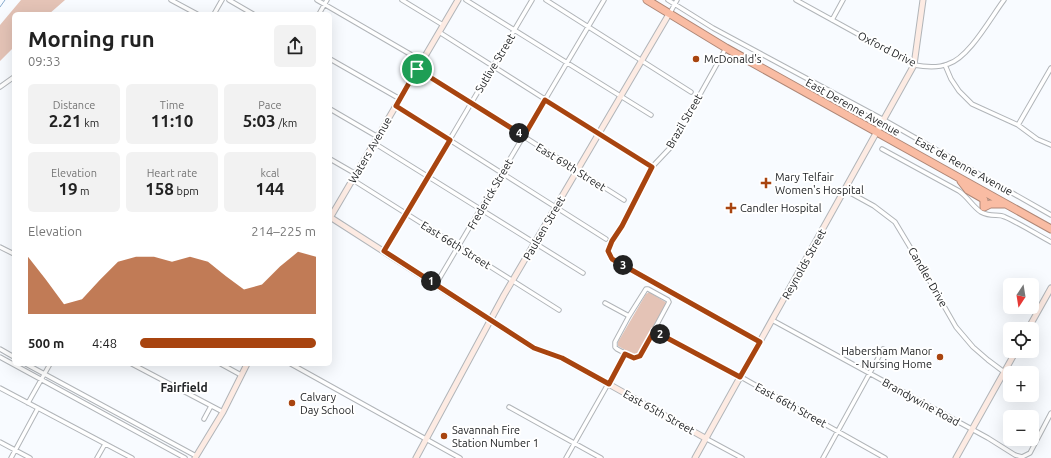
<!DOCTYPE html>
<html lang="en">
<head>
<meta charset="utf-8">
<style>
  body { margin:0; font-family:Ubuntu,sans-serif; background:#f2f2f2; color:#222; height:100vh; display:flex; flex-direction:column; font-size:15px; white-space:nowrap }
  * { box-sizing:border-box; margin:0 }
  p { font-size:13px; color:#767676 }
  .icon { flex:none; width:22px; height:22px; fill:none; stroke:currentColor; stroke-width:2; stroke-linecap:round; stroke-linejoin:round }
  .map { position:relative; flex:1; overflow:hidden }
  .side { position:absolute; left:12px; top:12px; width:320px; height:354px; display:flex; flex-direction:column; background:#fff; border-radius:6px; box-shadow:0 4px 16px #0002 }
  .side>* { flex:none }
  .needle { width:26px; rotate:192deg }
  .tools { position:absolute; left:1003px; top:278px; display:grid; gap:8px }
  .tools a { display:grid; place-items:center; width:36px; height:36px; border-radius:6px; background:#fff; box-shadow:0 4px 16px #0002; font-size:20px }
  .pin { position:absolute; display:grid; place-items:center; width:34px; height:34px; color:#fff; margin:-17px; border:2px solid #fff; border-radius:50%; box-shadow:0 1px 4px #0007 }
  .km { position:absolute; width:20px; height:20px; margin:-10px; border-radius:50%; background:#222; color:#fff; font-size:11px; line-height:20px; text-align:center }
  .round { display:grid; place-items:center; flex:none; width:42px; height:42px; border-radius:6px; background:#f2f2f2 }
  .overview { display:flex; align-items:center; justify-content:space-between; height:68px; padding:0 16px }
  h1 { font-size:22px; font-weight:700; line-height:30px }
  .figures { display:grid; grid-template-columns:repeat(3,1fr); gap:6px; height:68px; padding:4px 16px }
  .figures div { display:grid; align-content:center; border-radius:6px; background:#f2f2f2; text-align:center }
  .figures b { font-size:17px; font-weight:700 }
  .figures small { font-size:11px; font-weight:400 }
  .figures p { font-size:11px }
  .chart { height:112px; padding:8px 16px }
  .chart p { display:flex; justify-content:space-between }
  .chart svg { width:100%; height:72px; margin-top:4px; fill:#a8440f; opacity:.7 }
  ul { padding:0 16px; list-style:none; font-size:13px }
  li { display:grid; grid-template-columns:64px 48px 1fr; align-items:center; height:30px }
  li i { height:10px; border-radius:5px; background:#a8440f }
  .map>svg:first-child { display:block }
  .green { fill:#e4c3b6 }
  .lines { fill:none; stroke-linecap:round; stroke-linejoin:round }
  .stream { stroke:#88abce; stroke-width:1 }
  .street-casing { stroke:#b1b5b9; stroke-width:5.5 }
  .secondary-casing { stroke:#b1b5b9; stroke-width:7 }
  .highway-casing { stroke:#ae8777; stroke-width:9 }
  .street { stroke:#fff; stroke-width:3.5 }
  .secondary { stroke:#fdebe3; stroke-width:5 }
  .highway { stroke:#f9bca3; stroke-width:7 }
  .route-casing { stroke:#fff; stroke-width:8 }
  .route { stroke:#a8440f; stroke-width:5 }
  .poi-dot { fill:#a8440f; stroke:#fff; stroke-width:1.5 }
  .labels { text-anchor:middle; stroke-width:4; stroke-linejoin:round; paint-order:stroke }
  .street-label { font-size:11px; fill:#222426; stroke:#fff }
  .poi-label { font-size:11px; fill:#222426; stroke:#fff; text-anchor:start }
  .neighbourhood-label { font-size:12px; font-weight:bold; fill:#222426; stroke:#fff }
</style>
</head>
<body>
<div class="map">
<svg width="1051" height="458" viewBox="0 0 1051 458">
  <rect width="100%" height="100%" fill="#f8fbff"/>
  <path class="green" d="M21,0H65L49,14H14V47L0,61V25Z
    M649,292L667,303L638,355L636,356L618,346V342L646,294Z"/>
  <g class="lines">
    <path class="stream" d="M0,7L5,0"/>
    <g class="street-casing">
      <path id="street" d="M171,0L197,14
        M229,0L253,14
        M317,0L422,61
        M402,0L443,25
        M466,0L651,115
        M546,0L691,92
        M668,0L713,28L884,120L1051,215
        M796,0L914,65C925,67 938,68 948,64C969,58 991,17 1004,0
        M670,13L677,0
        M214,14L222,0
        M319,14L327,0
        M832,20L843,0
        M439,32L652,167
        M726,48L670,148L652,167L622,226L612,241L608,251L612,259L760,342
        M330,59L400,99
        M945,65L951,79L959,91L972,104L1018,125L1037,139L1051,145
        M417,69L624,200
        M0,87L14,77
        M396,106L606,239
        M330,109L378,137
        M1018,125L1051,68
        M374,143L583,273
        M882,149L959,191C968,197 972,206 981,212C992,218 998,213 1005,217C1021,224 1036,234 1051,242
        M330,159L356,174
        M353,180L559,310
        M845,190L874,206L895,222L913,252L956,327L973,347L988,360L1004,372
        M0,247L14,254
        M384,251L532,0
        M436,284L604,0
        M646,289H648L668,300L669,302L640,356L634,358L617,349L615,347V342L629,316Z
        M605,303L629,316
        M772,320L988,438L1015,455L1022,457L1030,453L1051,413
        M654,331L741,377L885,458
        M0,349L14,357
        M0,357L185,458
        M26,364L196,456
        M132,364L223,412
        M221,364L241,375
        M291,364L460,458
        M0,388L132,458
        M28,403L50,364
        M509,407L601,458
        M204,419L211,406
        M705,438L742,458
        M0,442L30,458
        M11,458L38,408
        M97,458L105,444
        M566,458L625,354
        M823,458L883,349"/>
    </g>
    <g class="secondary-casing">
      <path id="secondary" d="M330,217L534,348L562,358L705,438
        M330,218L458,0
        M1028,329L1051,288
        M195,458L223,412L247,364
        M416,458L504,295L669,14
        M695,458L914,65L923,0
        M956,458L1016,351"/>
    </g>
    <g class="highway-casing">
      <path id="highway" d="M647,0L726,48L1051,229
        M961,181L968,190L982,198L984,200V207L990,204H1005"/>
    </g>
    <use href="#street" class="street"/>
    <use href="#secondary" class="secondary"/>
    <use href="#highway" class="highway"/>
  </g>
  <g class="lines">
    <g class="route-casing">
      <path id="route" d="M417,69L524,136L545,100L652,167L622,226L612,241L608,251L612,259L760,342L740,377L654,331L640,356L634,358L625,354L609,384L562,358L534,348L384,251L450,140L396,106Z"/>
    </g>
    <use href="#route" class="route"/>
  </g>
  <g class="poi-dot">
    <circle cx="696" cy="59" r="4"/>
    <path d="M764 177h4v4h4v4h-4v4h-4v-4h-4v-4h4z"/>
    <path d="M729 202h4v4h4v4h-4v4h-4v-4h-4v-4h4z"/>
    <circle cx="940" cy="357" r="4"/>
    <circle cx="292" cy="403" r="4"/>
    <circle cx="444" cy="436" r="4"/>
  </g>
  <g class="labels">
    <g class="street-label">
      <text transform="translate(887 49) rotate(27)" y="4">Oxford Drive</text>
      <text transform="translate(495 63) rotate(-59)" y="4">Sutlive Street</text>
      <text transform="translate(853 107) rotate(29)" y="4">East Derenne Avenue</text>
      <text transform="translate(684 121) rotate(-60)" y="4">Brazil Street</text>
      <text transform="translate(370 150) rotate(-60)" y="4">Waters Avenue</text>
      <text transform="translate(964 166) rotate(29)" y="4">East de Renne Avenue</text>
      <text transform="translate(571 167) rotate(32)" y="4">East 69th Street</text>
      <text transform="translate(490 194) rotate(-60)" y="4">Frederick Street</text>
      <text transform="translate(544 228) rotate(-60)" y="4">Paulsen Street</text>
      <text transform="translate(456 245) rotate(32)" y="4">East 66th Street</text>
      <text transform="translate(804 264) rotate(-61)" y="4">Reynolds Street</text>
      <text transform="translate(928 277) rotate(60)" y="4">Candler Drive</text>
      <text transform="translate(921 402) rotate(29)" y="4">Brandywine Road</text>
      <text transform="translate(791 405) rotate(29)" y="4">East 66th Street</text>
      <text transform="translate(659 412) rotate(29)" y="4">East 65th Street</text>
    </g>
    <g class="poi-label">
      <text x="704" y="63">McDonald's</text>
      <text x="775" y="181">Mary Telfair<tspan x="775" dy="13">Women's Hospital</tspan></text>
      <text x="740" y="212">Candler Hospital</text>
      <text x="932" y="355" text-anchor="end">Habersham Manor<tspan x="932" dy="13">- Nursing Home</tspan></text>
      <text x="300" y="401">Calvary<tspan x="300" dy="13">Day School</tspan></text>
      <text x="452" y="434">Savannah Fire<tspan x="452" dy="13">Station Number 1</tspan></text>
    </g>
    <g class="neighbourhood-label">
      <text x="184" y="392">Fairfield</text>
    </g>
  </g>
</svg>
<div class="tools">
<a><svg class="needle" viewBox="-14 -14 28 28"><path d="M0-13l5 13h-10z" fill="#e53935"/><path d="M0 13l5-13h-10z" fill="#767676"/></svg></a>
<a><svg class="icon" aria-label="locate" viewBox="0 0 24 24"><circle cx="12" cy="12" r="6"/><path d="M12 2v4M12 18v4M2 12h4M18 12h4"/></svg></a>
<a>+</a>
<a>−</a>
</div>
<div class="pin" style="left:417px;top:69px;background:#1e9e55"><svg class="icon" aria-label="arrive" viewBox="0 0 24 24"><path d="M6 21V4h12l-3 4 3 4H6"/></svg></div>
<b class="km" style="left:431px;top:281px">1</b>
<b class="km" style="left:660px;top:334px">2</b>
<b class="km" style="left:623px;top:265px">3</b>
<b class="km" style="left:519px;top:133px">4</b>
<section class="side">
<div class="overview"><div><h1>Morning run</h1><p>09:33</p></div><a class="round"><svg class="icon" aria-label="share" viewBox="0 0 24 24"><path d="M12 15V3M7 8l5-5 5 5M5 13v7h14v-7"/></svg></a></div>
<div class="figures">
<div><p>Distance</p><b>2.21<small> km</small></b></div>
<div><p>Time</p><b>11:10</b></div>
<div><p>Pace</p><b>5:03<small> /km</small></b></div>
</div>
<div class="figures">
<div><p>Elevation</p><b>19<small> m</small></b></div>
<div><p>Heart rate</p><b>158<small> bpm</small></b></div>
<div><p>kcal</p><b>144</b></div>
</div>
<div class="chart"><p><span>Elevation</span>214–225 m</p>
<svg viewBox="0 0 160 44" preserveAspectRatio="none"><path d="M0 44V9L10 23L20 38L30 35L40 23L50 12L60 9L70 9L80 12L90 9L100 12L110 21L120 29L130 26L140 15L150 6L160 9V44z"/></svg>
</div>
<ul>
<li><b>500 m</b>4:48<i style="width:100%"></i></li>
</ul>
</section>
</div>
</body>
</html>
